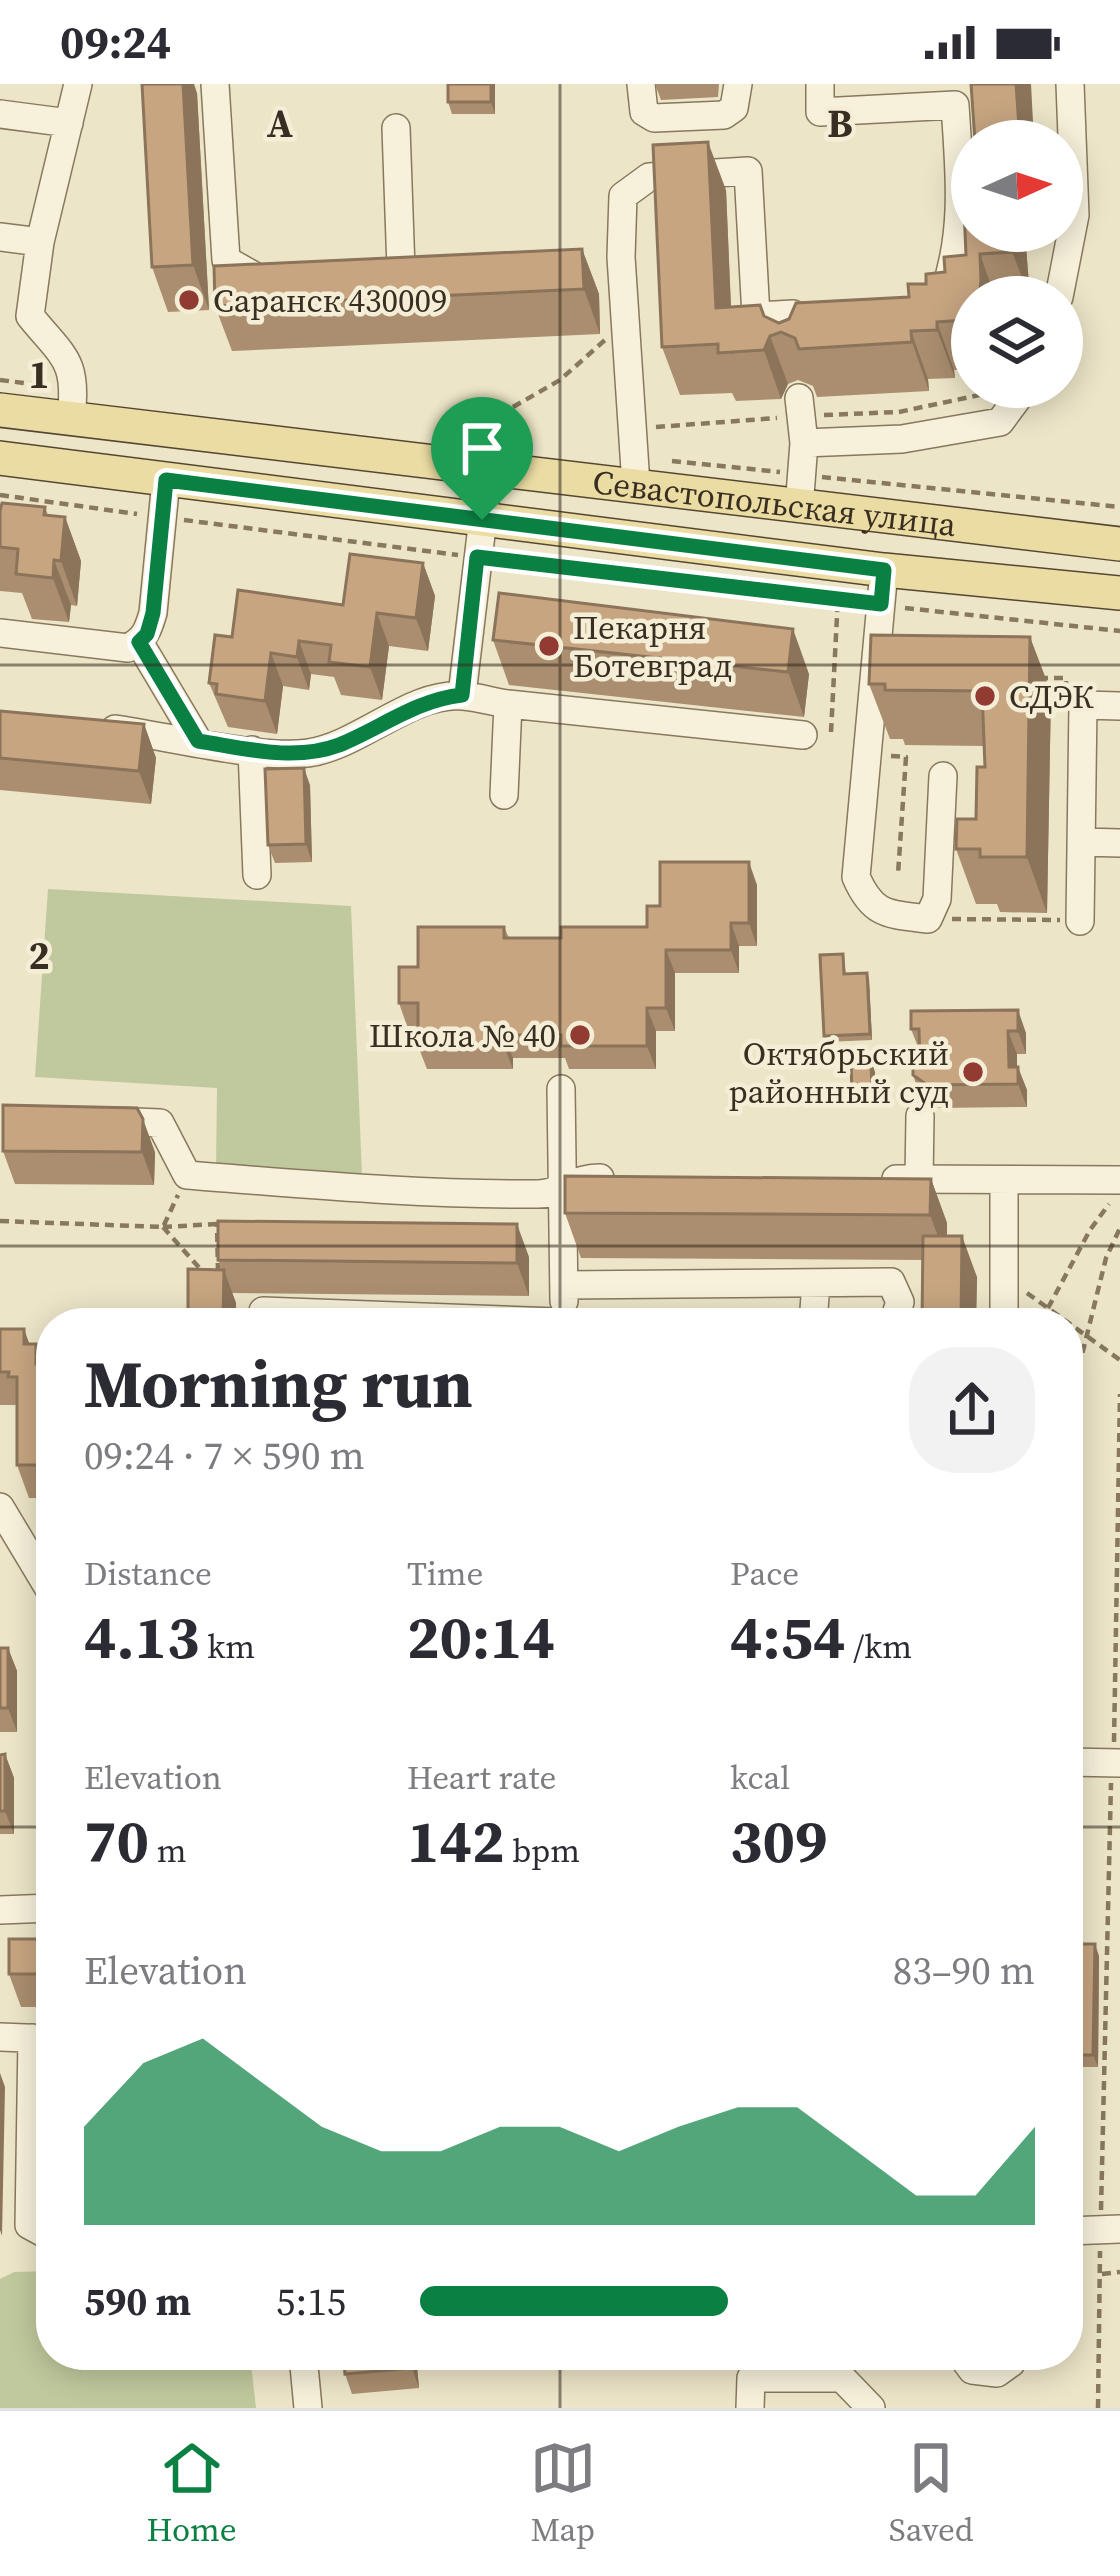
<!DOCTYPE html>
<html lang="en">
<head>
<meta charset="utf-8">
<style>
  body { margin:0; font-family:"Source Serif 4",serif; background:#f2f2f3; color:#2b2b33; height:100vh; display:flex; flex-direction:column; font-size:45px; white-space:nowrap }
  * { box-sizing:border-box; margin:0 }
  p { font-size:39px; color:#7c7c81 }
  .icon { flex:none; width:66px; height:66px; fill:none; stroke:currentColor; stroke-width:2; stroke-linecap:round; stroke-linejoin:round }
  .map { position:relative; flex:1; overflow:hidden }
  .sheet { position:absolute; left:36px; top:1224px; width:1047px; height:1062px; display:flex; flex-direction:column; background:#fff; border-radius:48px; box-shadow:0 6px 30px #0003 }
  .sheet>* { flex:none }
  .needle { width:78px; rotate:87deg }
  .tools { position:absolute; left:951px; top:36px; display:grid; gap:24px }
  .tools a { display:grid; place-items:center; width:132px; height:132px; border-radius:50%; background:#fff; box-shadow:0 6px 30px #0003; font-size:60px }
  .pin { position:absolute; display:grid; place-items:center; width:102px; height:102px; color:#fff; margin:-123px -51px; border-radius:50% 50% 50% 0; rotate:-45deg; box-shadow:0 0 12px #0007 }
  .pin .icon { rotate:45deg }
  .round { display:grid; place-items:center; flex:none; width:126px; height:126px; border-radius:48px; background:#f2f2f3 }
  .overview { display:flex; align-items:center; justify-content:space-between; height:204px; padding:0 48px }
  h1 { font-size:66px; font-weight:700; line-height:90px }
  .figures { display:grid; grid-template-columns:repeat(3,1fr); gap:18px; height:204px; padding:12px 48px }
  .figures div { display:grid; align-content:center }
  .figures b { font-size:60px; font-weight:700 }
  .figures small { font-size:33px; font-weight:400 }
  .figures p { font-size:33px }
  .chart { height:336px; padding:24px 48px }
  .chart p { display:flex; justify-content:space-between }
  .chart svg { width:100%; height:216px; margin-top:12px; fill:#0b8043; opacity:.7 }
  ul { padding:0 48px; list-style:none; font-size:39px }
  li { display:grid; grid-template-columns:192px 144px 1fr; align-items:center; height:90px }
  li i { height:30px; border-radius:15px; background:#0b8043 }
  .status { display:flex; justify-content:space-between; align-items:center; height:84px; padding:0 60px; background:#fff; direction:ltr }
  .status svg { height:33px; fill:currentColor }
  .menu { display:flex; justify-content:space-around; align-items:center; height:168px; border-top:3px solid #e1e1e2; background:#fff; font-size:33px; color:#7c7c81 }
  .menu a { display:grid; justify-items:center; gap:6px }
  .menu .on { color:#0b8043 }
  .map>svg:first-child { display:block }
  .green { fill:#c0c99d }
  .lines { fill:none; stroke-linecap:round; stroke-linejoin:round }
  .minor-casing { stroke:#87785e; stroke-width:30 }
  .major-casing { stroke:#554632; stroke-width:36 }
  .path { stroke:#87785e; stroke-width:4.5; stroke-dasharray:9 6; stroke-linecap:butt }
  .minor { stroke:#f7f1db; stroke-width:27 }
  .major { stroke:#ebdca3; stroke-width:33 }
  .wall { fill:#ab8e6f }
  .shaded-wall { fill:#8b745a }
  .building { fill:#c7a581; stroke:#8b745a; stroke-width:3 }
  .route-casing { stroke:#fff; stroke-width:24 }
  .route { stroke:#0b8043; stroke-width:15 }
  .grid { fill:none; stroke:#382e21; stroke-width:3; stroke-opacity:0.55 }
  .poi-dot { fill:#913b32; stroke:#f4eed7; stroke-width:4.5 }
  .labels { text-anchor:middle; stroke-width:9; stroke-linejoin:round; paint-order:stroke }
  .poi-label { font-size:33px; fill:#382e21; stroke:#f4eed7; text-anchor:start }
  .street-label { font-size:33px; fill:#382e21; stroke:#f4eed7 }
  .grid-label { font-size:39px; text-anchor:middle; font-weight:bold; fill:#382e21; stroke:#f4eed7; stroke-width:9; stroke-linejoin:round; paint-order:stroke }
</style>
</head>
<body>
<div class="status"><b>09:24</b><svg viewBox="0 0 49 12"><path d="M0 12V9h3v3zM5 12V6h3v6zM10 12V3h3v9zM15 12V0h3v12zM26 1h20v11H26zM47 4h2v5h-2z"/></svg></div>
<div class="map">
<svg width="1120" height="2324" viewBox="0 0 1120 2324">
  <rect width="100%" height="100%" fill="#ece5c8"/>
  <path class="green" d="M48,805L351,822L362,1092L216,1087L217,1004L35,993Z
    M51,2187V2271H250L256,2324H0V2195L14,2188Z"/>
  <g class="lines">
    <g class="minor-casing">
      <path id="minor" d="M215,0L226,176L258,194H269
        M641,0L644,28L654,34L724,31L734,24L738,0
        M820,0V28L955,21C959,85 966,144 945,206
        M0,30L69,39
        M396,44L401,185
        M0,153L40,158L30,232C64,274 78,276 71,334
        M40,158L78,0
        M1059,213L1075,131L1070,0
        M799,314L804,359L902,355L1000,338L1026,303
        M636,401L621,173L623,112L649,93L748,87L756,232L793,230
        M799,424L804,359
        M884,486L856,793C873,832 888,830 928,835L937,815L943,692
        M0,549L128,564C145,555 148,546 153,529L166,396
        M139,558L198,657
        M462,611L489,383
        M115,645C166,652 262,676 308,669C360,662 411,607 463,612C478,613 493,618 508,620L803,651
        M252,666L257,791
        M504,711L508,620
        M1082,758L1120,759
        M1080,837L1083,621L1120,622
        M561,1005L564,1217
        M110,1037L160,1039L187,1091C304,1100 421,1111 538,1110C560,1110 577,1093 600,1094
        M896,1095L1120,1096
        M919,1095L920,1032
        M564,1201L891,1198L900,1218L893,1239
        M263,1239V1227L583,1239
        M813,1239L816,1199
        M1004,1239V1096
        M0,1423L51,1508
        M1068,1678L1120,1679
        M0,1826L51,1824
        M0,1953L51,1955
        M32,1954L29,2141L51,2153
        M1068,2147L1120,2145
        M303,2271L308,2324
        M961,2271L972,2286L997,2289L1011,2279L1013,2271
        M750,2324L751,2294H842L871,2324"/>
    </g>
    <g class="major-casing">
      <g id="major">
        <path id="s1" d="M0,326L1120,460"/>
        <path d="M0,374L884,486L1120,509"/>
      </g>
    </g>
    <path class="path" d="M0,296L48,302
      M824,331L899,328L989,309
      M656,343L777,334
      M461,353L560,296L605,256
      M672,377L780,388
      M822,393L1120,423
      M0,411L137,430
      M184,436L458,471
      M500,476L858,516
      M905,524L1120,547
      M1039,594H1066V603
      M831,648L838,513
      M891,672L906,673L898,790
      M952,835L1060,836
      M0,1137L163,1143L178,1111
      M163,1143L203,1188
      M163,1143L217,1140
      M218,1188L217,1140H224
      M1027,1209L1120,1276
      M1048,1224L1090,1146L1109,1120
      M1068,1327L1106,1174L1120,1144
      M1114,1658L1120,1310
      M1101,2126L1111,1699
      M1102,2190L1120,2188
      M1098,2324L1100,2167"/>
    <use href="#minor" class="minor"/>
    <use href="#major" class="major"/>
  </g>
  <path class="wall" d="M448,0H495V30H452L448,18Z
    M655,0H719L718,13L661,16Z
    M197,9L209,226L168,228L152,183Z
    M726,106L731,223L764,232L779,239L909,213L966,171L972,147H1040V150H1025L1030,213H972V285L954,286L955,294L928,295L929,307L817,313L813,302L798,296L788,300L781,315L736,317L732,309L680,311L662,263Z
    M582,165L599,210L600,250L232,267L215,222Z
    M45,423L48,431L65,433L81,477L77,522L71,521L69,538L32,535L22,509L0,507V427Z
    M423,479L435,512L428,567L389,562L382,616L341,611L334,593L311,590L309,606L283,602L277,650L228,643L209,599L232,553L343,521Z
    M493,556L809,590L804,633L509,601Z
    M869,600L1051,608L1047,829L1000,828L997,820H976L956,765L976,735L985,683L984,662L905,661L903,655H890Z
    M0,627L144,640L156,674L151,720L0,706Z
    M310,701L312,778L275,779L268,761Z
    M757,801V862H739V889H675V947H656V985H569L565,974H513V985H427L418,962V942H407L399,919L418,883L504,843L509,854H561L647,843L660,822Z
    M843,870L846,890L867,889L869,895L872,956L826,958L824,952Z
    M911,927L1026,949V970H1017V983L1027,1006V1023L936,1024L921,1014L913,991L920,982V968L911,945Z
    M875,988L876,1022H856L852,1011Z
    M3,1067L155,1068L154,1101L15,1100Z
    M931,1095L947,1139V1152L977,1193L976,1239H922L923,1176L581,1174L565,1129Z
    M529,1173V1212L232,1209L236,1219V1239H188L221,1186L218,1176Z
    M0,1245L29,1260H36L43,1280L51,1294V1414H29L17,1381V1321H0Z
    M0,1564H8L17,1587V1648H0Z
    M5,1670L14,1694V1750H0V1671Z
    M51,1855V1923H21L9,1890Z
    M1099,1872L1098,1983H1082L1077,1971Z
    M749,2271H864V2272Z
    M417,2282L419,2304L352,2310L345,2290Z"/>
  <path class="shaded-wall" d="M183,0H194L197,9L209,226L193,181Z
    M491,0H495V30L491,18Z
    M1016,0H1031L1034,57H1020Z
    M708,58L726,106L733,272L716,224Z
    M1011,147H1025V150L1030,213L1012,168Z
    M582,165L599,210L600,250L584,205Z
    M980,170L995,213H979Z
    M937,238L954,286L955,294L937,246Z
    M911,247L928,295L929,307L912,258Z
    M770,252L788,300L781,315L764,266Z
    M65,433L81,477L77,522L61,477Z
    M54,476L71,521L69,538L53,494Z
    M423,479L435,512L428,567L416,534Z
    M377,529L389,562L382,616L370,583Z
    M793,545L809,590L804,633L788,588Z
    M1030,553L1051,608L1047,829L1027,773Z
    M299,557L311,590L309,606L297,573Z
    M271,569L283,602L277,650L265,617Z
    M144,640L156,674L151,720L139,687Z
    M304,684L310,701L312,778L306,760Z
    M749,778L757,801V862L749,839Z
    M731,839L739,862V889L731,866Z
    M666,866L675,889V947L666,924Z
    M867,889L869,895L872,956L870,950Z
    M647,924L656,947V985L647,962Z
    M1018,926L1026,949V970L1018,947Z
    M1008,947L1017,970V1000L1009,983Z
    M504,951L513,974V985L504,962Z
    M871,976L875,988L876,1022L872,1010Z
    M1018,983L1027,1006V1023L1018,1000Z
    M143,1035L155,1068L154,1101L142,1068Z
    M931,1095L947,1139V1176L930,1131Z
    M517,1140L529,1173V1212L517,1179Z
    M962,1152L977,1193L976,1239H961Z
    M224,1186L236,1219V1239H223Z
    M24,1245L36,1278V1260L46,1289V1280L51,1294V1314L24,1260Z
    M8,1564L17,1587V1648L8,1624Z
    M5,1670L14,1694V1750L5,1727Z
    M1095,1860L1099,1872L1098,1983L1093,1971Z
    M0,1989L5,2003L2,2152L0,2146Z
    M410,2271H413L417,2282L419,2304L412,2284Z"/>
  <path class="building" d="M142,0H183L193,181L152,183Z
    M448,0H491V18H448Z
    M971,0H1016L1020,57H975Z
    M708,58L716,224L760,221L764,232L779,239L789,235L796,219L909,213L908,200H926V190L945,188L944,173L966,171L963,100L972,99V147H1011L1012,168L980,170L981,197L979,213H972V230L967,236L937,238V246L911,247L912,258L799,265L795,254L781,248L770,252L764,266L718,269V260L662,263L653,61Z
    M582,165L584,205L215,222L214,182Z
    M2,419L45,423L44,431L65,433L61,477L54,476L53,494L16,490L18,465L0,463V427Z
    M350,470L423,479L416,534L377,529L370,583L329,578L331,561L299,557L297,573L271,569L265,617L216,610L217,600L209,599L215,551L232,553L238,506L343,521Z
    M499,509L793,545L788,588L493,556Z
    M871,551L1030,553L1027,773H980V765H956L957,735H976L977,683H985L982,607L885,606V600H869Z
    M0,627L144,640L139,687L0,674Z
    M304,684L306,760L268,761L265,685Z
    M660,778H749V839H731V866H666V924H647V962H561V951H504V962H418V919H399V883H418V843H504V854H561V843H647V822H660Z
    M843,870L844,890L867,889L870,950L824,952L820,871Z
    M1018,926V947H1008L1009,983H1018V1000L927,1001L913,991V982H920L919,945H911V927Z
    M871,976L872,1010L852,1011L851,977Z
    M3,1021L137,1024L143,1035L142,1068L3,1067Z
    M565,1092L931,1095L930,1131L565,1129Z
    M218,1137L517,1140V1179L218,1176Z
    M923,1152H962L961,1239H922Z
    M188,1185L224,1186L223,1239H188Z
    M0,1245H24V1260H36V1280H46V1300H51V1374H47V1381H17V1293H8L9,1288H0Z
    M0,1564H8V1624H0Z
    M5,1670V1727H0V1671Z
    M9,1855H51V1890H9Z
    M1079,1860H1095L1093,1971H1077Z
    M343,2271H410L412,2284L345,2290Z"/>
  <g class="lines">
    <g class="route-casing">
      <path id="route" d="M166,396L884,486L881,520L477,473L462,611C416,616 381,644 339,661C294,678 244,664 198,657L139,558L147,550L153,529Z"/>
    </g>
    <use href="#route" class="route"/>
  </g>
  <path class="grid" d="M560,0V1239M0,581H1120M0,1162H1120M0,1743H51M1068,1743H1120M560,2271V2324"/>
  <g class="poi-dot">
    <circle cx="189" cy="216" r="12"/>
    <circle cx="549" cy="562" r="12"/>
    <circle cx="985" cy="612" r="12"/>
    <circle cx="580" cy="951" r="12"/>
    <circle cx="973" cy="988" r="12"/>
  </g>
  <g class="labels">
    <g class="poi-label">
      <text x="213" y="228">Саранск 430009</text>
      <text x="573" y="555">Пекарня<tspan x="573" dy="38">Ботевград</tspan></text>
      <text x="1009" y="624">СДЭК</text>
      <text x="556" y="963" text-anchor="end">Школа № 40</text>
      <text x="949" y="981" text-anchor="end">Октябрьский<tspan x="949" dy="38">районный суд</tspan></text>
    </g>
    <g class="street-label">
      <text dy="12" stroke="none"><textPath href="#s1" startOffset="780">Севастопольская улица</textPath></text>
    </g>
  </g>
  <g class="grid-label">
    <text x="280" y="53">A</text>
    <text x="840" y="53">B</text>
    <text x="39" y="304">1</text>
    <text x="39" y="885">2</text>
  </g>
</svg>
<div class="tools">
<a><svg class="needle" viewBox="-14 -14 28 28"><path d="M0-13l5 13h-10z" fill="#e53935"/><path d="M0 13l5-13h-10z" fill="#7c7c81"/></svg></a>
<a><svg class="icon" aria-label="layers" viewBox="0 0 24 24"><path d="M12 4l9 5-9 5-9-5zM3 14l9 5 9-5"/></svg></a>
</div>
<div class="pin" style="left:482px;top:436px;background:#1e9e55"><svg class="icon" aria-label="arrive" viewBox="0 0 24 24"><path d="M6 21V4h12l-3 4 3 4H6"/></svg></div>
<section class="sheet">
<div class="overview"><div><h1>Morning run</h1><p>09:24 · 7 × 590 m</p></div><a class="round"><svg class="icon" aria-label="share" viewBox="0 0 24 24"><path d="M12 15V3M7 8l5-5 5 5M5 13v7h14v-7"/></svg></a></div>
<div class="figures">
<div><p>Distance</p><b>4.13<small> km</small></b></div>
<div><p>Time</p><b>20:14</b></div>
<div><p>Pace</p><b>4:54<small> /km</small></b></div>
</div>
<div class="figures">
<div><p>Elevation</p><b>70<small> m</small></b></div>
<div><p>Heart rate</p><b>142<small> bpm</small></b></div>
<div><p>kcal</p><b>309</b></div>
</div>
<div class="chart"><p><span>Elevation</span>83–90 m</p>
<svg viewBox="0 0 160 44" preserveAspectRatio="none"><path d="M0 44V24L10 11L20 6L30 15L40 24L50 29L60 29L70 24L80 24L90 29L100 24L110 20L120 20L130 29L140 38L150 38L160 24V44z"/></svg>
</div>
<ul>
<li><b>590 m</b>5:15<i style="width:50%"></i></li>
</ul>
</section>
</div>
<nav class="menu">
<a class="on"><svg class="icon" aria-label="home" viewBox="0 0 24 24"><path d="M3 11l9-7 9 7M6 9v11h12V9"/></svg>Home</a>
<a><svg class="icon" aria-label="map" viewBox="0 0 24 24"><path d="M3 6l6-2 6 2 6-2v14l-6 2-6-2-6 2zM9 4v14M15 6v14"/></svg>Map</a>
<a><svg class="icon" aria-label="saved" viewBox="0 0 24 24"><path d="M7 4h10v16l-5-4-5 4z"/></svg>Saved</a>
</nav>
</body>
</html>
